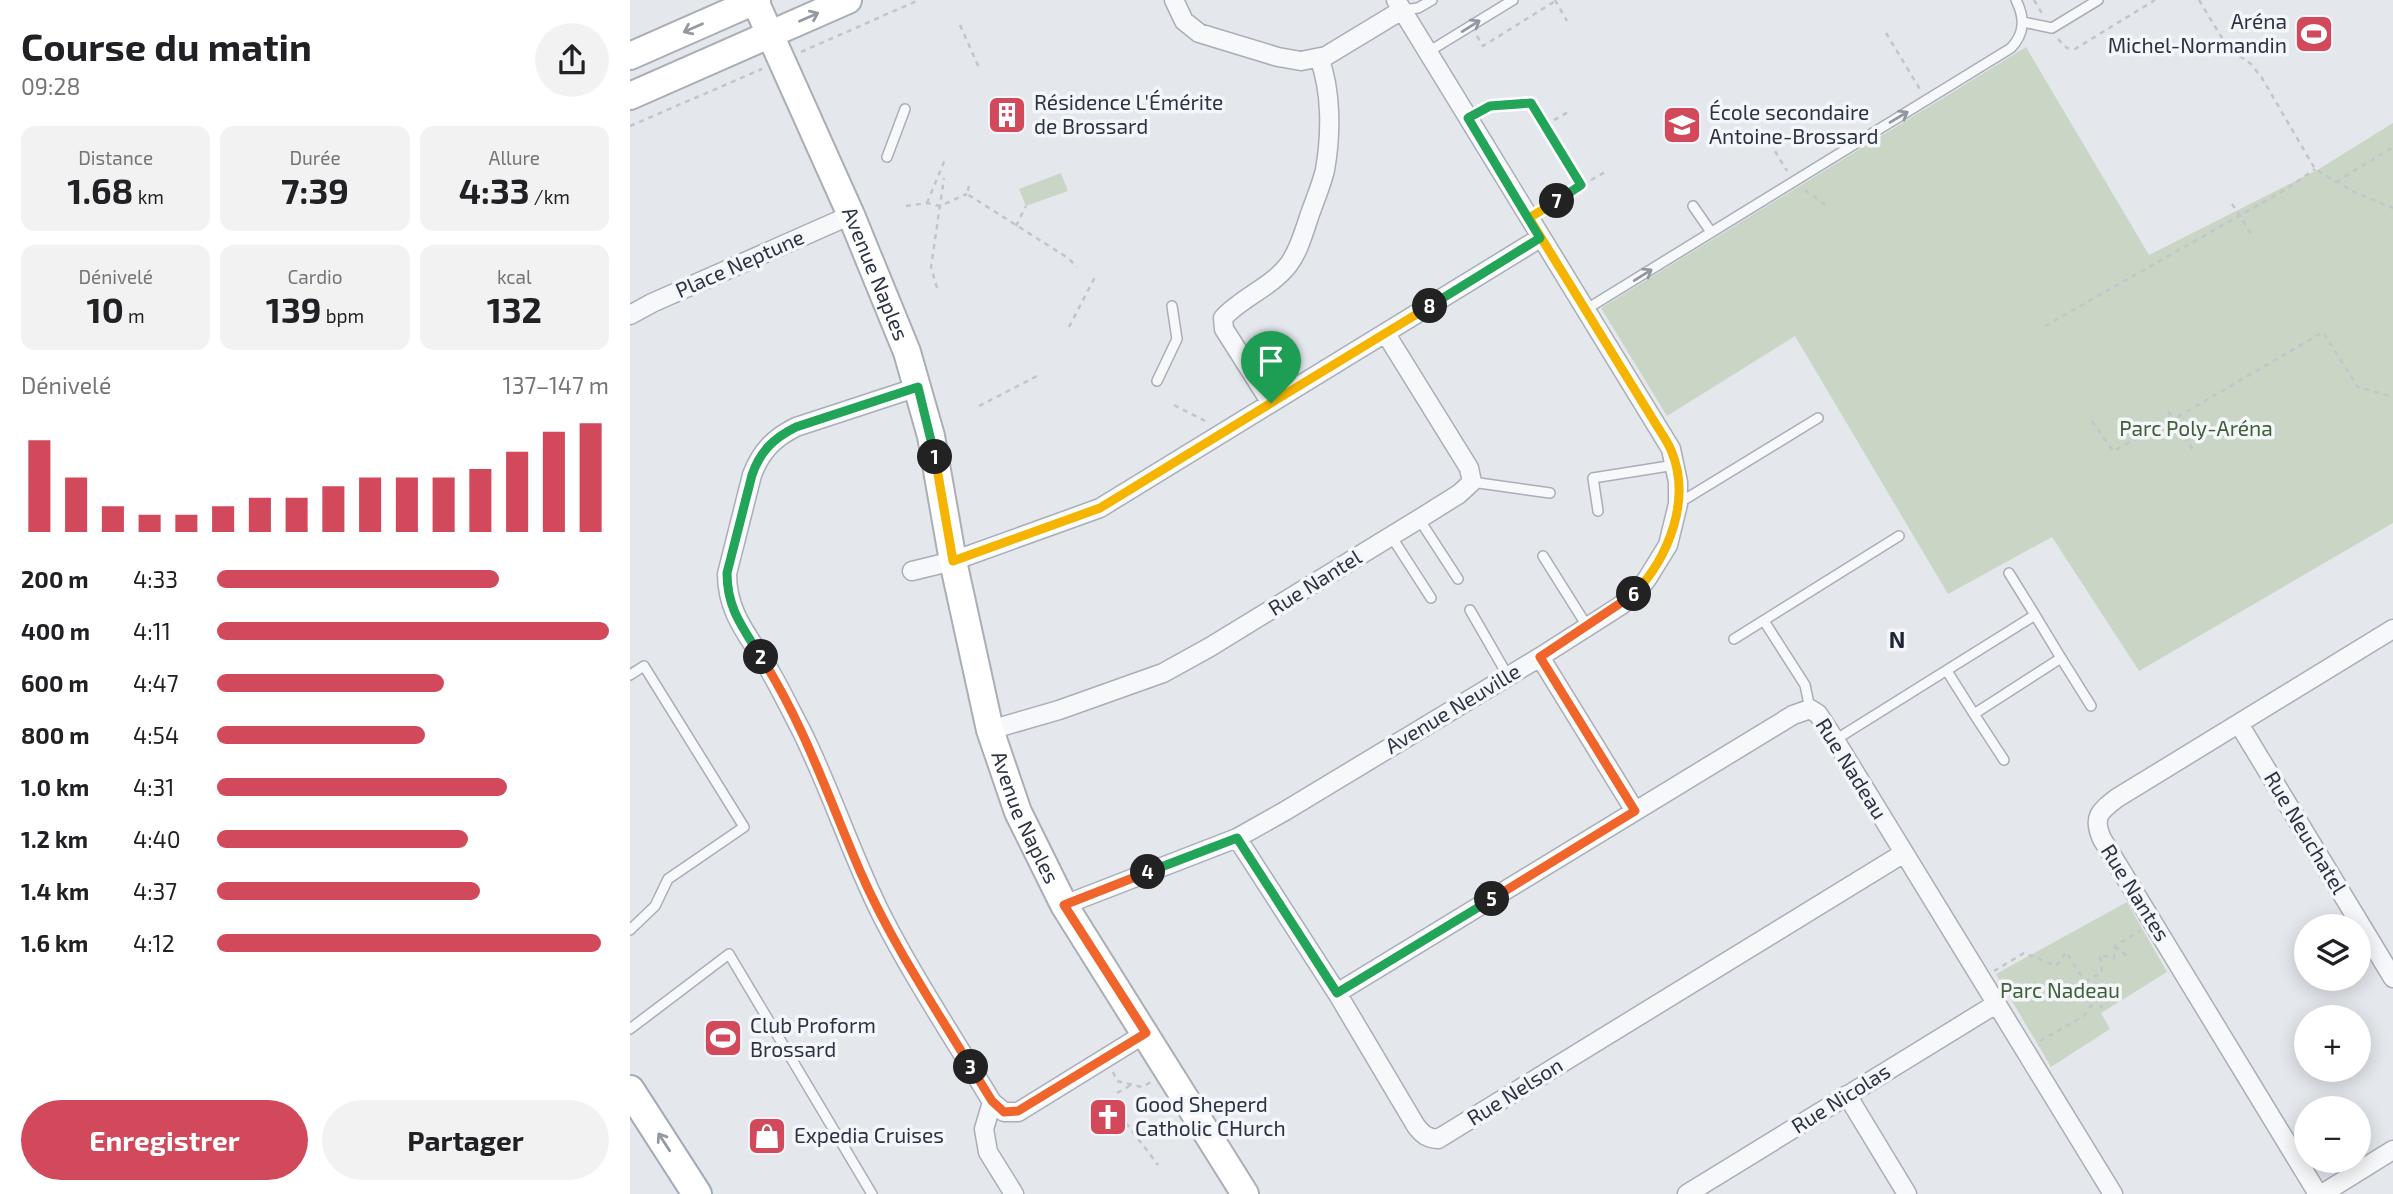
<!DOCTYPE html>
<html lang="fr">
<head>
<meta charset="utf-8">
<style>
  body { margin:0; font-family:"Exo 2",sans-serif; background:#f2f2f2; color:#202124; height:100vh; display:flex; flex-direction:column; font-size:26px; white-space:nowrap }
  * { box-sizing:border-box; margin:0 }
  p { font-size:23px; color:#757577 }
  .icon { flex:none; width:38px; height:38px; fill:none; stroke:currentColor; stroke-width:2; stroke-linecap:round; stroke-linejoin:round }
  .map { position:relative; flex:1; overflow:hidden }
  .panel { display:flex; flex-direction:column; background:#fff; width:630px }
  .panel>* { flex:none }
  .tools { position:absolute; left:1664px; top:914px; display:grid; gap:14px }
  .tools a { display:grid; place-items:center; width:77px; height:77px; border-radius:50%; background:#fff; box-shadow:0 4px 18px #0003; font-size:35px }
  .pin { position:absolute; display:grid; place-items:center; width:60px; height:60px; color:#fff; margin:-72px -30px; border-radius:50% 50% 50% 0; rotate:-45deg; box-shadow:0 0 7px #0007 }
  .pin .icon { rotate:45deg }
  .km { position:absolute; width:35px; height:35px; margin:-18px; border-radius:50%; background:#222; color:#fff; font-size:19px; line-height:35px; text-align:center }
  .round { display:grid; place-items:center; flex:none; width:74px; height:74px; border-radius:37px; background:#f2f2f2 }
  .summary { display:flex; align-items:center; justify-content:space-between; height:119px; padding:0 21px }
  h1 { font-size:38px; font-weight:700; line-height:52px }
  .stats { display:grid; grid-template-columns:repeat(3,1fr); gap:10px; height:119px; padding:7px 21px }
  .stats div { display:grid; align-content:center; border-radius:14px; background:#f2f2f2; text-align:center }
  .stats b { font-size:35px; font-weight:700 }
  .stats small { font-size:19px; font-weight:400 }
  .stats p { font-size:19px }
  .chart { height:196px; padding:14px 21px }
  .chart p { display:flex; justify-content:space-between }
  .chart svg { width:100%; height:126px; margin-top:7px; stroke:#d1495b; stroke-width:6 }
  .action { display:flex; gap:14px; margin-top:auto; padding:14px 21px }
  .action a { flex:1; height:80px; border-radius:42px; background:#d1495b; color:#fff; font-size:28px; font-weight:700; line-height:80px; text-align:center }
  .action a+a { background:#f2f2f2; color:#202124 }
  ul { padding:0 21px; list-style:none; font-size:23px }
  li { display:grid; grid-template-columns:112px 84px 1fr; align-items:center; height:52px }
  li i { height:18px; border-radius:9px; background:#d1495b }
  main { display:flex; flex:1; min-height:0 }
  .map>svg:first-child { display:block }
  .green { fill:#c9d6c5 }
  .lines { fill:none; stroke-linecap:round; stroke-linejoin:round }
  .lane-casing { stroke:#a9aeb7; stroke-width:12 }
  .street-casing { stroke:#a9aeb7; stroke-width:21 }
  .secondary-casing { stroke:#a9aeb7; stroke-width:30 }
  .primary-casing { stroke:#a3abb8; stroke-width:32 }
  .path { stroke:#c2c5cb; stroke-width:2.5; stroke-dasharray:5 5; stroke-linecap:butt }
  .lane { stroke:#f7f8fa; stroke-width:9 }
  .street { stroke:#f7f8fa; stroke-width:18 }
  .secondary { stroke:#fff; stroke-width:26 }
  .primary { stroke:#fff; stroke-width:28 }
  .path-bridge { stroke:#c2c5cb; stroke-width:2.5; stroke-dasharray:5 5; stroke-linecap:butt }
  .oneway { stroke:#959aa2 }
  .oneway2 { stroke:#9196a0 }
  .split-1-casing { stroke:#fff; stroke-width:14 }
  .split-2-casing { stroke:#fff; stroke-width:14 }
  .split-3-casing { stroke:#fff; stroke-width:14 }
  .split-4-casing { stroke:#fff; stroke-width:14 }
  .split-5-casing { stroke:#fff; stroke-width:14 }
  .split-6-casing { stroke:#fff; stroke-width:14 }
  .split-7-casing { stroke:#fff; stroke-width:14 }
  .split-8-casing { stroke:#fff; stroke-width:14 }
  .split-9-casing { stroke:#fff; stroke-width:14 }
  .split-1 { stroke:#f5b400; stroke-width:9 }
  .split-2 { stroke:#22a559; stroke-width:9 }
  .split-3 { stroke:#f0652b; stroke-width:9 }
  .split-4 { stroke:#f0652b; stroke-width:9 }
  .split-5 { stroke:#22a559; stroke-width:9 }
  .split-6 { stroke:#f0652b; stroke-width:9 }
  .split-7 { stroke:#f5b400; stroke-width:9 }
  .split-8 { stroke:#22a559; stroke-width:9 }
  .split-9 { stroke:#f5b400; stroke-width:9 }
  .labels { text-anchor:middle; stroke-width:7; stroke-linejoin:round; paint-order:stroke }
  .poi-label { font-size:21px; fill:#2b3445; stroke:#f4f6f9; text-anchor:start }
  .street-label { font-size:21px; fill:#2b3445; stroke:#f4f6f9 }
  .park-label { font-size:21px; fill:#3f6138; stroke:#f4f6f9 }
  .neighbourhood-label { font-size:23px; font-weight:bold; fill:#1d2536; stroke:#f4f6f9 }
</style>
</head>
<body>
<main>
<section class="panel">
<div class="summary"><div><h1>Course du matin</h1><p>09:28</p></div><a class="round"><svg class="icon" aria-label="share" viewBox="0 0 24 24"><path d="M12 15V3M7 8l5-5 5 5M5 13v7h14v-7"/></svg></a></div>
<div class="stats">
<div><p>Distance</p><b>1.68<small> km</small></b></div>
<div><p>Durée</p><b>7:39</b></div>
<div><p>Allure</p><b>4:33<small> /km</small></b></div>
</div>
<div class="stats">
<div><p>Dénivelé</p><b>10<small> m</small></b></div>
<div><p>Cardio</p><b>139<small> bpm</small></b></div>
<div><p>kcal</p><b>132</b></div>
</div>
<div class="chart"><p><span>Dénivelé</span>137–147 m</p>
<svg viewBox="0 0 160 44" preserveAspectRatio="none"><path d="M5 44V12M15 44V25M25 44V35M35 44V38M45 44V38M55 44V35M65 44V32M75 44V32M85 44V28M95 44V25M105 44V25M115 44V25M125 44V22M135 44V16M145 44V9M155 44V6"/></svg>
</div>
<ul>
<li><b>200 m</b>4:33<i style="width:72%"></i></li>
<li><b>400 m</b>4:11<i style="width:100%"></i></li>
<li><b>600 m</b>4:47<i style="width:58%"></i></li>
<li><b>800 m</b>4:54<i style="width:53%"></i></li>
<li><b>1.0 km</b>4:31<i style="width:74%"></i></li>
<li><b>1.2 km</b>4:40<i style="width:64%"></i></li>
<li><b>1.4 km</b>4:37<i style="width:67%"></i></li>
<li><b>1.6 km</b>4:12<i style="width:98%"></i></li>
</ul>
<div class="action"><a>Enregistrer</a><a>Partager</a></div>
</section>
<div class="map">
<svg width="1763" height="1194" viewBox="0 0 1763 1194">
  <rect width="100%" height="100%" fill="#e4e7ec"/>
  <path class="green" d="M1396,47L1519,255L1689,169L1763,123V523L1509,671L1422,537L1318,594L1165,336L1037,416L971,308Z
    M431,173L438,191L396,206L389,189Z
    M1497,902L1537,972L1471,1013L1480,1029L1421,1067L1366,974Z"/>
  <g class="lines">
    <g class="lane-casing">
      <path id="lane" d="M772,10L788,8L802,0
        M1393,22L1422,28L1468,0
        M798,52L883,0
        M838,118L860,106L901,103L951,185L899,218
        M257,157L275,109
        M1063,206L1081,232
        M955,310L1381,48C1395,33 1395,18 1386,0
        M527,381L547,339L542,306
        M842,482L920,493
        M1049,503L1188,418
        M968,511L963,478L1045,465
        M789,519L828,579
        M761,536L801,598
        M913,556L957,626
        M1379,573L1405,615
        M840,610L878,676
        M1134,621L1175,685L1180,709
        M1104,639L1269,536
        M1431,658L1461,706
        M0,675L14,666L114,827L38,879L25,906L0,930
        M1344,714L1374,760
        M1205,740L1405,615L1431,658L1344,714L1317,671
        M0,1029L99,954L242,1194"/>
    </g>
    <g class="street-casing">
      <path id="street" d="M544,0L554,21L569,33L648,57L671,61L696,56L772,10
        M0,315L22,303L221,215
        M288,387L166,427C144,438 131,451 122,475L97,574C97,616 122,639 141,673C152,692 161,711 171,730C201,790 221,854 251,914C284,979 325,1040 362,1102L354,1129L358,1152L384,1194
        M641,403L594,329L593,318C612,297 642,287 659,264C668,252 673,235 678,220C683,204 691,187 695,170C701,136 702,91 689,58
        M282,571L323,561L470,508L910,238
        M910,657L1005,811
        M1609,724L1763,978
        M360,730L429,710L533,673L580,647L789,519L829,494L842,482L839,468L756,334
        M607,838L707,993L786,1126C793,1135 797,1138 808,1139L1274,853
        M434,905L607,838L655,811L910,657L990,606L1006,593L1017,579L1038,545L1048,504V482L1041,449L766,0
        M707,993L1163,715L1180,709L1188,714L1205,740L1483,1194
        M1217,1095L1277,1194
        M362,1102L374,1112H388L516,1033
        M1057,1194L1366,1004
        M1688,1194L1472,839C1462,817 1470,811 1487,798L1763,629
        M1692,1194L1763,1150"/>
    </g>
    <g class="secondary-casing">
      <g id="secondary">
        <path id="s1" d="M125,1L221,215L277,352L301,436L323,561L360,730L388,812L434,905L615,1194"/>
        <path d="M0,56L127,0"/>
        <path d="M0,96L218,0"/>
      </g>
    </g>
    <g class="primary-casing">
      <path id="primary" d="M0,1090L67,1194"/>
    </g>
    <path class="path" d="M925,0L937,21
      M1404,0L1413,15
      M1569,0L1592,38L1603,51L1621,64L1632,78L1685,169L1724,192L1763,208
      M330,25L350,70
      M1256,33L1291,91
      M847,36L853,46L927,0
      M1428,39L1437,48L1445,49L1525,0
      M171,52L289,0
      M924,120L940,111
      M0,126L132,69
      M1145,151L1157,171
      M961,180L977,171
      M1706,182L1763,147
      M339,186L337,194L438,258L447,267
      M1175,190L1198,207
      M297,203L316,157
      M1602,204L1621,233
      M276,206L297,203L310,206L337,194
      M386,226L396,206
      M1415,326L1658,188L1685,169
      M439,327L465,277
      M544,405L579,423
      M349,406L411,374
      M1538,411L1563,450
      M1462,421L1483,451L1544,419L1693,332L1728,387L1763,397
      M1485,946L1499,958
      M1364,971L1394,953L1426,966L1436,952L1472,1008
      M1455,982L1472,972L1470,955L1484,958L1485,946L1510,931
      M1410,1041L1454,1016L1465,1000
      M483,1072L487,1081L512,1087L521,1082
      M487,1093L501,1085
      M496,1123L528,1165"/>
    <use href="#lane" class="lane"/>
    <use href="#street" class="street"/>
    <use href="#secondary" class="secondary"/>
    <use href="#primary" class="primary"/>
    <path class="path-bridge" d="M307,288L301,267L314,178"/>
  </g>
  <defs><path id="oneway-shaft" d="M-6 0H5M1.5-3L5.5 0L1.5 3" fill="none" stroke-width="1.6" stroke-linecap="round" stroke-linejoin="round" transform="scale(1.75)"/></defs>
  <g class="oneway">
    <use href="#oneway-shaft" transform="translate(179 17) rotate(-24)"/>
    <use href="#oneway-shaft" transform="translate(63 28) rotate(156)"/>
    <use href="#oneway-shaft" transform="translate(34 1142) rotate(-123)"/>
  </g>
  <g class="oneway2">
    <use href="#oneway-shaft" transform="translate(841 26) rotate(-32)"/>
    <use href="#oneway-shaft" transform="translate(1269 117) rotate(-31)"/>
    <use href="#oneway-shaft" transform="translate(1013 275) rotate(-32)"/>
  </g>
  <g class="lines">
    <g class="split-1-casing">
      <path id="split-1" d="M305,457L323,561L470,508L641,403"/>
    </g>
    <g class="split-2-casing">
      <path id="split-2" d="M131,657C113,628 97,609 97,573L122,475C130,451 144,438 166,427L288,387L305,457"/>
    </g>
    <g class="split-3-casing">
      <path id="split-3" d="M131,657C174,724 199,799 230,871C260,940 302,1003 341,1067"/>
    </g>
    <g class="split-4-casing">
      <path id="split-4" d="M341,1067L362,1101L374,1112L388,1111L516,1033L434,905L518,872"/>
    </g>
    <g class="split-5-casing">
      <path id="split-5" d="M518,872L607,838L707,993L862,899"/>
    </g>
    <g class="split-6-casing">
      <path id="split-6" d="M862,899L1005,811L910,657L1004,594"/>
    </g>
    <g class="split-7-casing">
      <path id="split-7" d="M927,201L899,218L1027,426C1032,434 1037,441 1041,450C1062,499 1039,557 1004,594"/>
    </g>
    <g class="split-8-casing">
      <path id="split-8" d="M800,306L910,238L838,118L860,106L901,103L951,185L927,201"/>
    </g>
    <g class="split-9-casing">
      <path id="split-9" d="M641,403L800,306"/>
    </g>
    <use href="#split-1" class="split-1"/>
    <use href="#split-2" class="split-2"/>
    <use href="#split-3" class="split-3"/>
    <use href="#split-4" class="split-4"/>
    <use href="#split-5" class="split-5"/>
    <use href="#split-6" class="split-6"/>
    <use href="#split-7" class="split-7"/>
    <use href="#split-8" class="split-8"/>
    <use href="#split-9" class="split-9"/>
  </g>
  <defs>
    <g id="stadium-square" transform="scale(2.0125)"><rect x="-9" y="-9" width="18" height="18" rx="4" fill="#d1495b" stroke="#f4f6f9"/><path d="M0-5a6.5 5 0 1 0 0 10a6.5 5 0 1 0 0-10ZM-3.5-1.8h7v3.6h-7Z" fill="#fff"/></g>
    <g id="building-square" transform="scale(2.0125)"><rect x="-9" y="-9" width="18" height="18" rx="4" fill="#d1495b" stroke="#f4f6f9"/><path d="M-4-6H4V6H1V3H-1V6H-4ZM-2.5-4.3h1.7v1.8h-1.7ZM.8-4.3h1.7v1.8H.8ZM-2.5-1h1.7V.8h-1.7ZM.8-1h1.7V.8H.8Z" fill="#fff"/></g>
    <g id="school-square" transform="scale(2.0125)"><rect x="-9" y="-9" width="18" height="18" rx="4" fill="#d1495b" stroke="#f4f6f9"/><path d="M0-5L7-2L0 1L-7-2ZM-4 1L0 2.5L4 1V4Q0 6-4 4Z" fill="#fff"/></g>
    <g id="church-square" transform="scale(2.0125)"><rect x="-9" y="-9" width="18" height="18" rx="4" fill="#d1495b" stroke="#f4f6f9"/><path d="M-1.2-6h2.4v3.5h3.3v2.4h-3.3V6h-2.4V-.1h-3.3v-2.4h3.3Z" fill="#fff"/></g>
    <g id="shop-square" transform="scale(2.0125)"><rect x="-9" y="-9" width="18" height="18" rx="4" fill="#d1495b" stroke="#f4f6f9"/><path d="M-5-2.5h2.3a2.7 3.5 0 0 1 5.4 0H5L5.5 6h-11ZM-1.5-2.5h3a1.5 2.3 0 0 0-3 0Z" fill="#fff"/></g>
  </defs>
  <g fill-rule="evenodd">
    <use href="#stadium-square" x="1684" y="34"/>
    <use href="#building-square" x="377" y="115"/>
    <use href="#school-square" x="1052" y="125"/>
    <use href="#stadium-square" x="93" y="1038"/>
    <use href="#church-square" x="478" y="1117"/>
    <use href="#shop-square" x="137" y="1136"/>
  </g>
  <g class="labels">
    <g class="poi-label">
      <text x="1657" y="29" text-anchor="end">Aréna<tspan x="1657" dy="24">Michel-Normandin</tspan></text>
      <text x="404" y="110">Résidence L'Émérite<tspan x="404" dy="24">de Brossard</tspan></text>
      <text x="1079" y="120">École secondaire<tspan x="1079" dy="24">Antoine-Brossard</tspan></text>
      <text x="120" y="1033">Club Proform<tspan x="120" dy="24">Brossard</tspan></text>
      <text x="505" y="1112">Good Sheperd<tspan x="505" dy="24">Catholic CHurch</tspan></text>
      <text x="164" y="1143">Expedia Cruises</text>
    </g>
    <g class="street-label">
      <text transform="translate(110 264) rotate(-24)" y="7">Place Neptune</text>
      <text dy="7" stroke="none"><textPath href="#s1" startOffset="298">Avenue Naples</textPath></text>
      <text transform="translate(685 583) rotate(-32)" y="7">Rue Nantel</text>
      <text transform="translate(823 709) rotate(-31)" y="7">Avenue Neuville</text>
      <text transform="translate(1221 769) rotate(58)" y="7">Rue Nadeau</text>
      <text dy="7" stroke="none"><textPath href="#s1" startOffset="864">Avenue Naples</textPath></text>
      <text transform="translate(1675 833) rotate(59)" y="7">Rue Neuchatel</text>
      <text transform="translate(1505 893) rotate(58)" y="7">Rue Nantes</text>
      <text transform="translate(885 1092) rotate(-32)" y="7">Rue Nelson</text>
      <text transform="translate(1211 1099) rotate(-32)" y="7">Rue Nicolas</text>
    </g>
    <g class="park-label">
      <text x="1566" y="436">Parc Poly-Aréna</text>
      <text x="1430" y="998">Parc Nadeau</text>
    </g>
    <g class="neighbourhood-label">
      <text x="1267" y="648">N</text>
    </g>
  </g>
</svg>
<div class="tools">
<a><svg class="icon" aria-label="layers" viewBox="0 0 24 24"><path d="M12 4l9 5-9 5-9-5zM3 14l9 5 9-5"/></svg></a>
<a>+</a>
<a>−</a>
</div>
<div class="pin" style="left:641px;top:403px;background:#1e9e55"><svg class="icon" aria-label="arrive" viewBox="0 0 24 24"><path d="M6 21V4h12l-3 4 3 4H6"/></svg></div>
<b class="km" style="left:305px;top:457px">1</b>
<b class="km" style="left:131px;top:657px">2</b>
<b class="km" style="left:341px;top:1067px">3</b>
<b class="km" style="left:518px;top:872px">4</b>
<b class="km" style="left:862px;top:899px">5</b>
<b class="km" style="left:1004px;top:594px">6</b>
<b class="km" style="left:927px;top:201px">7</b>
<b class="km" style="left:800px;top:306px">8</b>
</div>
</main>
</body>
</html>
